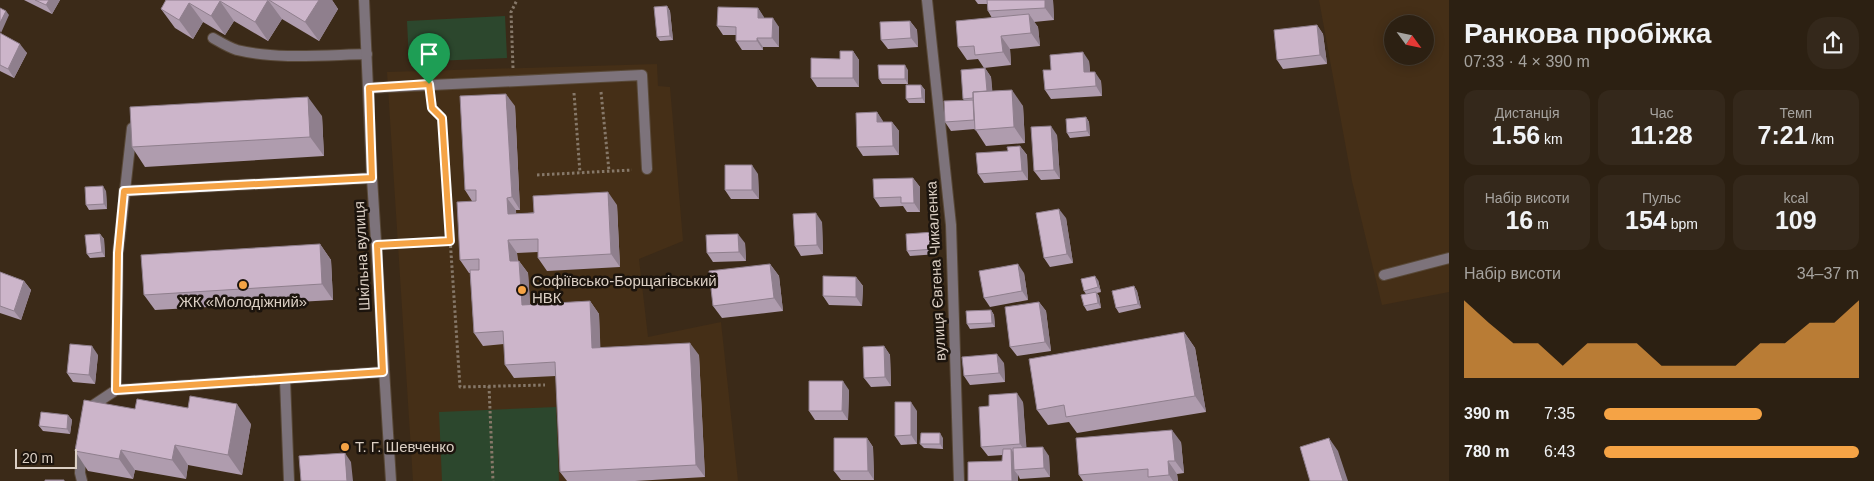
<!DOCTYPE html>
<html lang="uk">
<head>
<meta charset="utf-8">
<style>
  body { margin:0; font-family:Helvetica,sans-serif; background:#34281b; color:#f1f3f6; height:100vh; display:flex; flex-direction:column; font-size:19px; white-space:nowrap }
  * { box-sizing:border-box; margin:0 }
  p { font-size:16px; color:#a6a39f }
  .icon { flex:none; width:28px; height:28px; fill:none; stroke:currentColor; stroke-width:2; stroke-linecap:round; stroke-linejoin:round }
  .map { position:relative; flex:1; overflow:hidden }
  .details { display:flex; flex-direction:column; background:#2c2012; width:425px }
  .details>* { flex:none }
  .needle { width:32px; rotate:123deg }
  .fabs { position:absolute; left:1384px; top:15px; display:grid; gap:10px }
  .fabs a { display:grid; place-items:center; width:50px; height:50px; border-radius:50%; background:#2c2012; box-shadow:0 2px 12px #0003,0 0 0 1px #483e32; font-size:25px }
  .scale { position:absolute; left:15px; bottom:12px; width:62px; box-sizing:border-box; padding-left:5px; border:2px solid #dbcfc4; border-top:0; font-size:14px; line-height:18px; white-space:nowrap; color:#dbcfc4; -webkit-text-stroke:4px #1c140d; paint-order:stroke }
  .pin { position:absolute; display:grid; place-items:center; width:42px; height:42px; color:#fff; margin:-51px -21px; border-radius:50% 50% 50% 0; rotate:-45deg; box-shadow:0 0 5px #0007 }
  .pin .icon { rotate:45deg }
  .round { display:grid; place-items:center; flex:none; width:52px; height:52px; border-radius:20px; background:#34281b }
  .overview { display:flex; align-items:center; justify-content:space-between; height:85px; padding:0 15px }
  h1 { font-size:28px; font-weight:800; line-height:38px }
  .figures { display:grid; grid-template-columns:repeat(3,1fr); gap:8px; height:85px; padding:5px 15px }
  .figures div { display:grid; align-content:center; border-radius:12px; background:#34281b; text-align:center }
  .figures b { font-size:25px; font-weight:800 }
  .figures small { font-size:14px; font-weight:400 }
  .figures p { font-size:14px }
  .chart { height:140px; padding:10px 15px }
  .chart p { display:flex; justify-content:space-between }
  .chart svg { width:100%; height:90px; margin-top:5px; fill:#f5a345; opacity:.7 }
  ul { padding:0 15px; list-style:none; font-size:16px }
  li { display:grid; grid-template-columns:80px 60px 1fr; align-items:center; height:38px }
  li i { height:12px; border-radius:6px; background:#f5a345 }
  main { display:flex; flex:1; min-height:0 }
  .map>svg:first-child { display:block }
  .built { fill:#452f17; fill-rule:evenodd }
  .green { fill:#2c472d }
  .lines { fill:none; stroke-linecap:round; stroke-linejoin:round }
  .service-casing { stroke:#584837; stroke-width:12 }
  .minor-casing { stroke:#584837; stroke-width:12 }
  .path { stroke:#867869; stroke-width:3; stroke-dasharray:2.5 2.5; stroke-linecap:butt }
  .service { stroke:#7d737b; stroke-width:10 }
  .minor { stroke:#7d737b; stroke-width:10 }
  .wall { fill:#af9cae }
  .shaded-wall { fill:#8f7f8d }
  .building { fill:#ccb5ca; stroke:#8f7f8d }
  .route-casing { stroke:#fff; stroke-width:10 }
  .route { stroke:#f5a345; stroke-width:6 }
  .poi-dot { fill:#f5a345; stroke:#1c140d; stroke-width:2 }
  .labels { text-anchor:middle; stroke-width:5; stroke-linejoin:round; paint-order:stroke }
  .street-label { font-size:15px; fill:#dbcfc4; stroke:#1c140d }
  .poi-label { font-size:15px; fill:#dbcfc4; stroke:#1c140d; text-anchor:start }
</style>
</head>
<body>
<main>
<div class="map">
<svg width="1449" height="481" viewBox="0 0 1449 481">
  <rect width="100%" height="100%" fill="#3b2a18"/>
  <path class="built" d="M1319,0H1449V292L1382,305L1352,181ZM1392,24H1425V56H1392Z
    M657,64L658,86L670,87L683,241L639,259L648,337L721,322L738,481H413L387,72Z"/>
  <path class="green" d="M505,16L507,58L409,62L407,21Z
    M556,407L559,481H442L439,412Z"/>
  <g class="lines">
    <g class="service-casing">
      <path id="service" d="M213,38C220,42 228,47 237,50C278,60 325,55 367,54
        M369,88L642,75L647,169
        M124,191L372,178
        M1384,275L1449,258
        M285,380L289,481
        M116,390L383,372"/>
    </g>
    <g class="minor-casing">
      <path id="minor" d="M364,0L372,178L391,481
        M927,0L951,225L959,481
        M91,412L95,404L116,390L118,253L132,128
        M81,447L80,473L82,481"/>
    </g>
    <path class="path" d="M513,68L511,12L517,0
      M601,92L609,171
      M574,93L580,173
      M431,100L432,108L442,118L460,387L545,385
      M537,175L632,170
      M390,244L450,241
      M489,386L493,481"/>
    <use href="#service" class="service"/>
    <use href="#minor" class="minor"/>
  </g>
  <path class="wall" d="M24,0H60L52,14Z
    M166,0H332L338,9L319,41L282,19L268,41L234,21L225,35L203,22L193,39L175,28L161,9Z
    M975,0H1053L1054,20L1034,22L1038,27L1040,46L1010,49L1011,65L984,68L978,59L967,60L958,47L992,18L988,11L987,4H978Z
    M667,6L670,11L673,40L660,41L657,37Z
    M758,8L764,18L779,27V47H763V50H742L736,41V35H723L717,26Z
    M910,21L917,30L918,47L888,49L881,40Z
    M1317,25L1323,34L1327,64L1283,69L1277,60Z
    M0,33L27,53L14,78L0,71Z
    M853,51L859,60V87H817L811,78Z
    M1089,61L1090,72L1101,81L1102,96L1051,99L1045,90L1051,70Z
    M985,68L991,77L992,91L1023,106L1025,143L986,146L975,129L951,131L945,122L964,100L963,99Z
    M908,70V84H882L879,79Z
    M921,85L925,90V103H909L906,99Z
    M515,106L520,210H516V214L617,205L620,267L547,271L538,258V252L517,253L518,261H519L528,273L530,304L590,301L599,314L600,347L699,355L705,477L635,481H567L560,472L556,376L514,378L505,365L504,344L483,346L474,333L470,273H469L460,260L472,201L465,190Z
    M877,112L883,122H892L899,131V155L863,156L857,147Z
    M322,116L324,156L145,167L132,147Z
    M1086,117L1089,122L1090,136L1070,138L1067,133Z
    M1057,135L1060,179L1041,180L1034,171Z
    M1020,146L1027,155L1028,180L984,183L978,174L1008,151Z
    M758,174L759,199H731L725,190Z
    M913,178L920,187V212H907L903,206L880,207L874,198Z
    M106,191L107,209L89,210L86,205Z
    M1066,218L1073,263L1050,267L1044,258Z
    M822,222L823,254L801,256L795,246Z
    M100,234L104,239L105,257L90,258L87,254Z
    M937,237L938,254L910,256L907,251Z
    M745,243L746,261L713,262L707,253Z
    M320,244L331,260L333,300L155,310L144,295Z
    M770,264L779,276L783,311L722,318L713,306Z
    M0,272L24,281L31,290L21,320L0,313Z
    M1024,273L1028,300L990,307L984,298Z
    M856,277L863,286L862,306L829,305L823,296Z
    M1098,280L1101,292L1097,293L1099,296L1101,308L1087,311L1084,306L1086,294L1084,291Z
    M1134,286L1137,291L1141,308L1119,313L1116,308Z
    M1039,302L1046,311L1051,351L1017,356L1010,347Z
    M991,310L994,315L995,327L970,329L967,324Z
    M1184,332L1195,348L1206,412L1077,433L1069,422L1048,425L1037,410Z
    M884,346L890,355L891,386L871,387L864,378Z
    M98,355L95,384L73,382L67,373Z
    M1004,363L1005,382L970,385L964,376Z
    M849,390L848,420H815L809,411Z
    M1023,402L1026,448L1049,456L1050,477L1020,479L1018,475V481H968L1002,461L1003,455L988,456L981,447L989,406Z
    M135,409L251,424L242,475L188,465L186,479L135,470L133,479L88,471L75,451Z
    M917,411V444L901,445L895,436Z
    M68,415L72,420L70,434L43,431L39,426Z
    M867,438L873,447L874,480H841L834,471Z
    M943,438V449L924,448L920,444Z
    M1181,442L1184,473L1177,474L1178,481H1083L1079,475Z"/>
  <path class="shaded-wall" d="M49,0H60L52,14L46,5Z
    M268,0L282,19L268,41L255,22Z
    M319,0H332L338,9L319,41L305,22Z
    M1045,0H1053L1054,20L1045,8Z
    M220,1L234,21L225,35L211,16Z
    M189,3L203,22L193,39L179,20Z
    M667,6L670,11L673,40L670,36Z
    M758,8L764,17V27L758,18Z
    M6,11L9,15L1,33L0,31V23Z
    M1029,14L1038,27L1040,46L1031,33Z
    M773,18L779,27V47L772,38Z
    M910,21L917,30L918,47L911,38Z
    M1317,25L1323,34L1327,64L1320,55Z
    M1001,36L1010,49L1011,65L1003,52Z
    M757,38L763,47V50L757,41Z
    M20,44L27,53L14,78L8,69Z
    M853,51L859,60V87L853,78Z
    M1083,52L1089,61L1091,81L1084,72Z
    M905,65L908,70V84L905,79Z
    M985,68L991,77L994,106L987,97Z
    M1095,72L1101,81L1102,96L1096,86Z
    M921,85L925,90V103L922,98Z
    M1012,90L1023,106L1025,143L1014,127Z
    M506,94L515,106L520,210L512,197Z
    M308,97L322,116L324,156L310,137Z
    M877,112L883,121V131L877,122Z
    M1086,117L1089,122L1090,136L1087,131Z
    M892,122L899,131V155L893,146Z
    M1051,126L1057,135L1060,179L1054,170Z
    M1020,146L1027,155L1028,180L1022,171Z
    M752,165L758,174L759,199L752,190Z
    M913,178L920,187V212L914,203Z
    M103,186L106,191L107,209L104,204Z
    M608,192L617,205L620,267L611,254Z
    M507,198L516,210L517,227L508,214Z
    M1059,209L1066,218L1073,263L1067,254Z
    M816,213L822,222L823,254L817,245Z
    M934,232L937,237L938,254L935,249Z
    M100,234L104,239L105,257L102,252Z
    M738,234L745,243L746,261L739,252Z
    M508,240L517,253L518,274L510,261Z
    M320,244L331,260L333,300L322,284Z
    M519,261L528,273L531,317L522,305Z
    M770,264L779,276L783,311L774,298Z
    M1018,264L1024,273L1028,300L1022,291Z
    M1095,276L1098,280L1101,292L1098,287Z
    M856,277L863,286L862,306L856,297Z
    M24,281L31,290L21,320L14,311Z
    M1134,286L1137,291L1141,308L1138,304Z
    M1096,292L1099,296L1101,308L1098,303Z
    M590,301L599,314L601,361L592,348Z
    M1039,302L1046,311L1051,351L1045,342Z
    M991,310L994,315L995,327L992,323Z
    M1184,332L1195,348L1206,412L1195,396Z
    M690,343L699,355L705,477L696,465Z
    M92,346L98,355L95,384L89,375Z
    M884,346L890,355L891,386L885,377Z
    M997,354L1004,363L1005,382L999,373Z
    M843,381L849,390L848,420L842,411Z
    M1017,393L1023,402L1027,454L1020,444Z
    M911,402L917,411V444L911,435Z
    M237,404L251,424L242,475L228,455Z
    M68,415L72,420L70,434L67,429Z
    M1172,430L1181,442L1184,473L1175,461Z
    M940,433L943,438V449L940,444Z
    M867,438L873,447L874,480L868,471Z
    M1329,438L1338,451L1348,481H1343Z
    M175,445L188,465L186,479L172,460Z
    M1043,447L1049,456L1050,477L1044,468Z
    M1011,449L1017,458L1014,470L1018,475V481H1012Z
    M121,450L135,470L133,479L119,459Z
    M345,453L351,462L353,481H347Z
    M1168,461L1177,474L1178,481H1173L1169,475Z"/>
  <path class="building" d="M35,0H49L46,5Z
    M166,0H268L255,22L220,1L211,16L189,3L179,20L161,9Z
    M269,0H319L305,22Z
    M987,0H1045V8L988,11Z
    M667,6L670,36L657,37L654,7Z
    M718,7L758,8V18H773L772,38H757V41H736V27L717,26Z
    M0,8L6,11L0,23Z
    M1029,14L1031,33L1001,36L1003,52L975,55L974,46L958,47L956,21Z
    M910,21L911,38L881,40L880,22Z
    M1317,25L1320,55L1277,60L1274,30Z
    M0,33L20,44L8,69L0,65Z
    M840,51H853V78H811V58L840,59Z
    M1083,52L1084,72H1095L1096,86L1045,90L1043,70H1051L1050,55Z
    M878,65H905V79H879Z
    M985,68L987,91L973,92V98L963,99L961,70Z
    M906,85H921L922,98L906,99Z
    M1012,90L1014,127L975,130L973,92Z
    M506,94L512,197L507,198L508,214L534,213L533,196L608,192L611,254L538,258V239L508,240L510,261H519L522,305L590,301L592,348L690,343L696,465L560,472L555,362L505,365L503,331L474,333L470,270H479V259L460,260L457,202L476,201V190H465L460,96Z
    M308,97L310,137L132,147L130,107Z
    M973,100L974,120L945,122L944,101Z
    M877,112V122H892L893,146L857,147L856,113Z
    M1086,117L1087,131L1067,133L1066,119Z
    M1051,126L1054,170L1034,171L1031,127Z
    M1020,146L1022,171L978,174L976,153L1008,151L1007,147Z
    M725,165H752V190H725Z
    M913,178L914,203H901V197L874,198L873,179Z
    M103,186L104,204L86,205L85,187Z
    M1059,209L1067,254L1044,258L1036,213Z
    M816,213L817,245L795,246L793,214Z
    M934,232L935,249L907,251L906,234Z
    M100,234L102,252L87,254L85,235Z
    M738,234L739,252L707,253L706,235Z
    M320,244L322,284L144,295L141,255Z
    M770,264L774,298L713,306L709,271Z
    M1018,264L1022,291L984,298L979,271Z
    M0,272L24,281L14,311L0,306Z
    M823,276L856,277V297L823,296Z
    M1095,276L1098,287L1084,291L1081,279Z
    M1134,286L1138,304L1116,308L1112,291Z
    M1096,292L1098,303L1084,306L1081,295Z
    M1039,302L1045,342L1010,347L1005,307Z
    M991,310L992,323L967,324L966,311Z
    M1184,332L1195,396L1066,417L1064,405L1037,410L1029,359Z
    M70,344L92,346L89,375L67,373Z
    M884,346L885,377L864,378L863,347Z
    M997,354L999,373L964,376L962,357Z
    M809,381H843L842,411H809Z
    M1017,393L1020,444L981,447L979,407L989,406V395Z
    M190,396L237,404L228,455L175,445L172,460L121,450L119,459L75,451L84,400L135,409L137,399L188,408Z
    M895,402H911V435L895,436Z
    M41,412L68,415L67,429L39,426Z
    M1172,430L1175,461H1168L1169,475L1148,477V469L1079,475L1076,438Z
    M921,433H940V444H920Z
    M834,438H867L868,471H834Z
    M1329,438L1343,481H1310L1300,447Z
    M1043,447L1044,468L1014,470L1013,448Z
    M1003,449H1011L1012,481H968V462L1002,461Z
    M345,453L347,481H301L299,456Z
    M45,480H64V481H45Z"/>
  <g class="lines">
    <g class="route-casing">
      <path id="route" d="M429,84L432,108L442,118L450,241L377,245L383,372L116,390L118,253L124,191L372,178L369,88Z"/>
    </g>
    <use href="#route" class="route"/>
  </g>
  <g class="poi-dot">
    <circle cx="243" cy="285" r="5"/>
    <circle cx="522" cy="290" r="5"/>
    <circle cx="345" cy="447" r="5"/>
  </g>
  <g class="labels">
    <g class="street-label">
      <text transform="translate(362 256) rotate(-93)" y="5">Шкільна вулиця</text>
      <text transform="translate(936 271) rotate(-93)" y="5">вулиця Євгена Чикаленка</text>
    </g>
    <g class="poi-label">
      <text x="532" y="286">Софіївсько-Борщагівський<tspan x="532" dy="17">НВК</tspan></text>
      <text x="243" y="307" text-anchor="middle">ЖК «Молодіжний»</text>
      <text x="355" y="452">Т. Г. Шевченко</text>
    </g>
  </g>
</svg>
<div class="fabs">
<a><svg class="needle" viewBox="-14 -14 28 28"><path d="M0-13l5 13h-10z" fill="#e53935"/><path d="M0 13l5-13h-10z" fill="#a6a39f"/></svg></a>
</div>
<div class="scale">20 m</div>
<div class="pin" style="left:429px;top:84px;background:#1e9e55"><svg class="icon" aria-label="arrive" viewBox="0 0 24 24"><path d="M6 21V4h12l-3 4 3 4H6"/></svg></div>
</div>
<section class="details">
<div class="overview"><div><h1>Ранкова пробіжка</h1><p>07:33 · 4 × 390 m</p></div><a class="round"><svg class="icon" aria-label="share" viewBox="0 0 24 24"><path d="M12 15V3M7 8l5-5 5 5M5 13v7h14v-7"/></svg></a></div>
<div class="figures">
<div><p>Дистанція</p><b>1.56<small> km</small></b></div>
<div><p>Час</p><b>11:28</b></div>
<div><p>Темп</p><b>7:21<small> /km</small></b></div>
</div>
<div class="figures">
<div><p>Набір висоти</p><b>16<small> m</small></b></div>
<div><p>Пульс</p><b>154<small> bpm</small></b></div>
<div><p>kcal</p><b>109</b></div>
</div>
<div class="chart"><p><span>Набір висоти</span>34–37 m</p>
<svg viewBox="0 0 160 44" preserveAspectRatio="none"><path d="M0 44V6L10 17L20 27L30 27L40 38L50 27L60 27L70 27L80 38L90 38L100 38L110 38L120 27L130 27L140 17L150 17L160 6V44z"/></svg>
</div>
<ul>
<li><b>390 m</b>7:35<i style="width:62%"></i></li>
<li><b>780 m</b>6:43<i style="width:100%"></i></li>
</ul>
</section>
</main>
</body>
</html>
